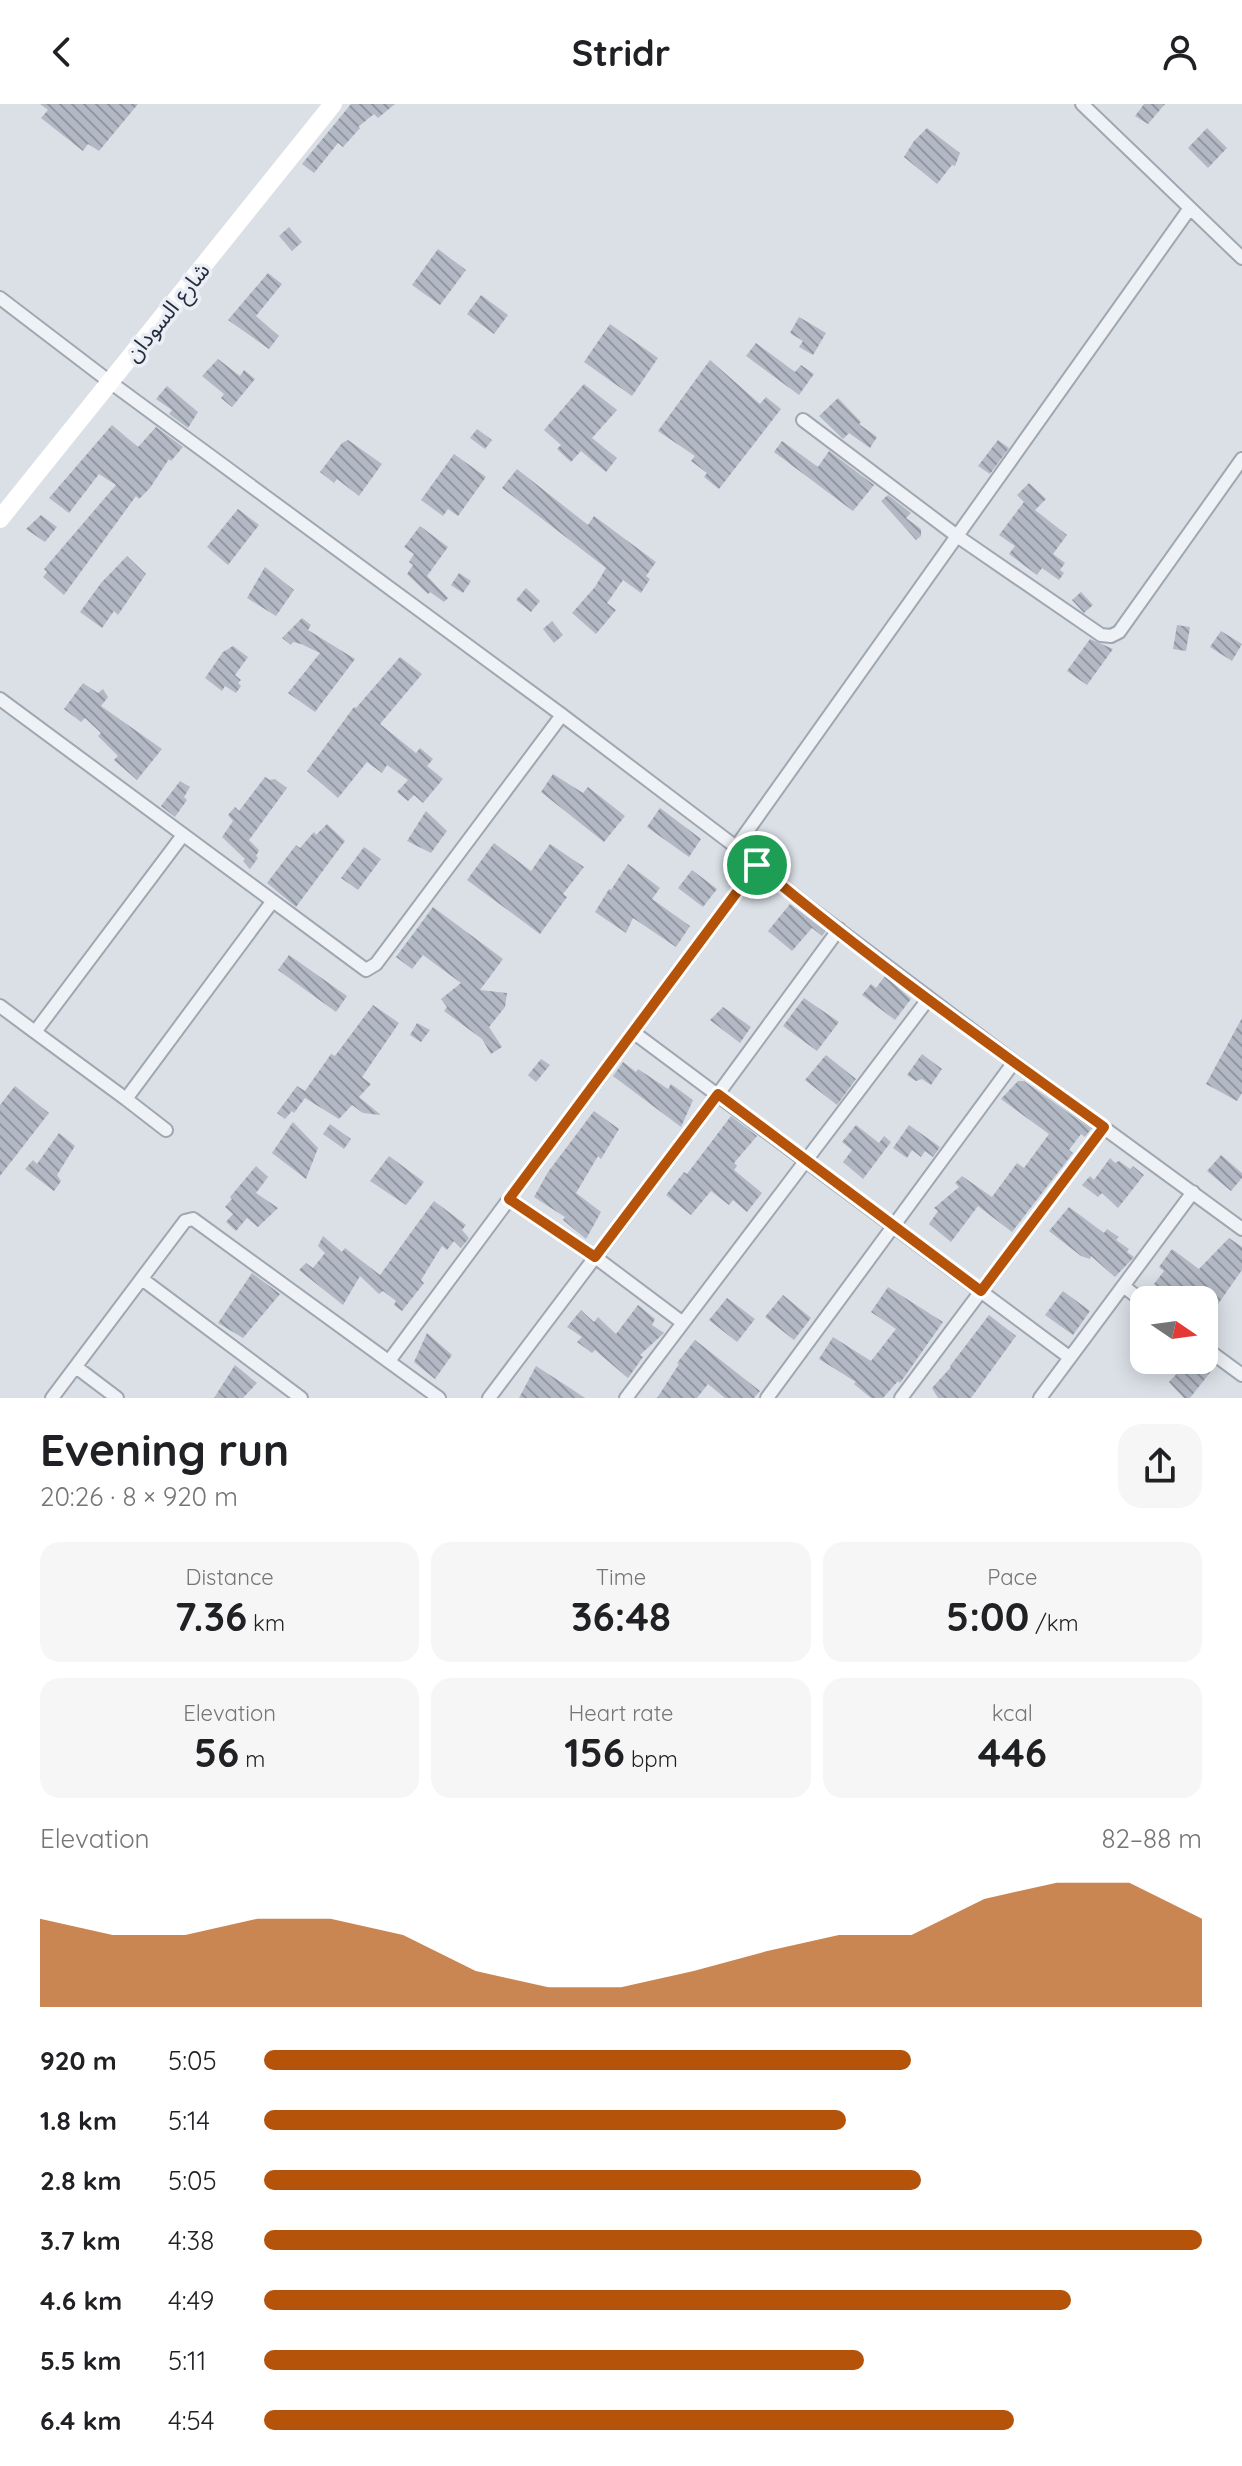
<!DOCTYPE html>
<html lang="en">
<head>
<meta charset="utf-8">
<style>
  body { margin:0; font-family:Quicksand,"Noto Sans Arabic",sans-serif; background:#f6f6f6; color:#202124; height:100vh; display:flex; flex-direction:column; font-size:30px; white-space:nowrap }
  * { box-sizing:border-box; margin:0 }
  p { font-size:26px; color:#757577 }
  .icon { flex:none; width:44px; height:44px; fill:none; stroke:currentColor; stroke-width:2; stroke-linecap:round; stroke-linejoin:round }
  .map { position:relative; height:1294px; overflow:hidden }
  .side { display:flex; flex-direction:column; background:#fff; flex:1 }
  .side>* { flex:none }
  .needle { width:52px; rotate:103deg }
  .controls { position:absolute; left:1130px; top:1182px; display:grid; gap:16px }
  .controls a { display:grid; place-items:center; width:88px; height:88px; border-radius:16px; background:#fff; box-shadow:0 4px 20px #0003; font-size:40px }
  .pin { position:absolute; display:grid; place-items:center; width:68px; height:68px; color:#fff; margin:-34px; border:4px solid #fff; border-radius:50%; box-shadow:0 2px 8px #0007 }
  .round { display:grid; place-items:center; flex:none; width:84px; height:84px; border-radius:24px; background:#f6f6f6 }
  .headline { display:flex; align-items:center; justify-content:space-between; height:136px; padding:0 40px }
  h1 { font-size:44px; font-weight:700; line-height:60px }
  .figures { display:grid; grid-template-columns:repeat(3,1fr); gap:12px; height:136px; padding:8px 40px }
  .figures div { display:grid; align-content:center; border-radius:20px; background:#f6f6f6; text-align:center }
  .figures b { font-size:40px; font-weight:700 }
  .figures small { font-size:22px; font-weight:400 }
  .figures p { font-size:22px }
  .chart { height:224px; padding:16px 40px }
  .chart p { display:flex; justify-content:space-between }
  .chart svg { width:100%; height:144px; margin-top:8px; fill:#b45309; opacity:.7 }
  ul { padding:0 40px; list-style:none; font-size:26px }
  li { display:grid; grid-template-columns:128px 96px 1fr; align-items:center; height:60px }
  li i { height:20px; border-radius:10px; background:#b45309 }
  header { display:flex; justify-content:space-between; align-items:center; height:104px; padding:0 40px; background:#fff; font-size:36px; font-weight:700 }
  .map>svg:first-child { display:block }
  .building { fill:url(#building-back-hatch) }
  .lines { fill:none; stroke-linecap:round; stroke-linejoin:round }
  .street-casing { stroke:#a0a7b1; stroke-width:16 }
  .street { stroke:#eef1f5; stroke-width:12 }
  .secondary { stroke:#fff; stroke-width:18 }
  .route-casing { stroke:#fff; stroke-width:16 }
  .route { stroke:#b45309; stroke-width:10 }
  .labels { text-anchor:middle; stroke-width:7; stroke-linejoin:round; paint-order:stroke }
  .street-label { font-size:22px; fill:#242e3e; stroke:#ebeff5 }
</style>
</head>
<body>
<header><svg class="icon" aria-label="back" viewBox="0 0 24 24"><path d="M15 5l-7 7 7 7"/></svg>Stridr<svg class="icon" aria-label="person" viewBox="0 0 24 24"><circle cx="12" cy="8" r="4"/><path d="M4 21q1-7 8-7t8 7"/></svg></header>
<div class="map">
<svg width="1242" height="1294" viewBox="0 0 1242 1294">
  <defs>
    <pattern id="building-back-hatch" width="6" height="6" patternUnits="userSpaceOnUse" patternTransform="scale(2)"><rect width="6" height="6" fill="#b2b9c4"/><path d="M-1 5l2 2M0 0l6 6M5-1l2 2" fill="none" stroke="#9197a1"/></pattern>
  </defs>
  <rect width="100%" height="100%" fill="#dbe0e7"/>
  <path class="building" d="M40,0H138L99,47L88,40L83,47L41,14L48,6Z
    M351,0H395L378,14L374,10L358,23L360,24L343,43L338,39L314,69L302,60Z
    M1144,0H1165L1148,20L1135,12Z
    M927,24L960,49L955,62L952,61L937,80L904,53L914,37Z
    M1207,24L1227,44L1208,64L1188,44Z
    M289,123L302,138L292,147L279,132Z
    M438,145L466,166L440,201L412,181Z
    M268,169L282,180L256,212L279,232L269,245L228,216Z
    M481,191L508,211L494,230L467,210Z
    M799,213L826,229L813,251L799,243L803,237L790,229Z
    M610,220L658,254L632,292L584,258Z
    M756,239L795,268L801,261L814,270L799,291L746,252Z
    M218,255L240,272L244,266L255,275L232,303L221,294L224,290L202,272Z
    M710,256L760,300L766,293L781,305L719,385L704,373L707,369L691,357L695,352L658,327Z
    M584,280L617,306L592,334L617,354L606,368L581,347L571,358L557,345L561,341L544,326Z
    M167,282L198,308L188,324L169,310L172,306L156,295Z
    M838,294L861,318L859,320L877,333L870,344L849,329L843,335L819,312Z
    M112,321L138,343L156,323L183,343L171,357L169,355L150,384L139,395L136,392L64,491L43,473L47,468L44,465L116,381L99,370L69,409L49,394Z
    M477,325L492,336L485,345L470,334Z
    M348,336L382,360L359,392L337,375L334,379L320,368L342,339Z
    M998,336L1009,344L990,370L978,362Z
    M782,337L818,363L829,347L874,381L853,407L774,348Z
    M454,350L486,373L458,412L448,405L443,412L421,396Z
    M517,365L588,421L594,412L656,458L646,472L650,475L641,489L623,476L607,499L616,506L596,530L572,509L595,483L606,464L502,384Z
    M1029,379L1046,395L1035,406L1067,431L1053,450L1065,459L1060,466L1064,469L1059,476L1042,464L1037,471L1009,450L1015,442L999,431L1024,398L1017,391Z
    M888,391L911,409L906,414L921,425V432L916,436L881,397Z
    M238,405L259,421L228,461L207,443Z
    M41,411L57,423L45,438L26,425Z
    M420,422L448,443L427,472L448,494L444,498L430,488L428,490L407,470L413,461L409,458L414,450L404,443Z
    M127,452L146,470L118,511L114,507L102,524L80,508L101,479Z
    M265,463L294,486L276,512L247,494Z
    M459,469L471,477L463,489L451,481Z
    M526,484L540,497L531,508L516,496Z
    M1081,488L1093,501L1084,509L1072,496Z
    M302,514L311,521L308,526L355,555L315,608L288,589L320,549L301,540L293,538L291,541L282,534Z
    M552,517L563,531L554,539L543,525Z
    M1177,521L1190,523L1186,547L1173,545Z
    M1221,527L1242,540L1232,557L1210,543Z
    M1090,535L1113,545L1087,581L1067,567Z
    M233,542L248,553L235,571L241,576L238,579L241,582L236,589L225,582L222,587L205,574L223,548Z
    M400,553L422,570L380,620L416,649L420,644L433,655L427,662L443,675L423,699L414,691L408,697L397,688L408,676L387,661L382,669L367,658L338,694L307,667L354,603L356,604Z
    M83,579L98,589L103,585L108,593L101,602L162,645L137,676L114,656L118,652L98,632L101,629L85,614L81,618L64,605Z
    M553,670L583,689L588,683L625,712L604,738L541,688Z
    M265,673L270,676L275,675L287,684L249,736L259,746L256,752L258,754L250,765L243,757L245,755L222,733L233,717L228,711L235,703L239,707Z
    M180,677L190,683L184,693L187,696L175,713L161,702Z
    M660,704L701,735L689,753L647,723Z
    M426,707L447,727L431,749L407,737Z
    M327,720L345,737L296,803L267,779L296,741L300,744L314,728L316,731Z
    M494,739L531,767L550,740L584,763L563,790L567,793L540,830L467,776Z
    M364,743L381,755L358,786L341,774Z
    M628,760L660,784L652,795L690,822L676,843L633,814L626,829L595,808L609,785L611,786Z
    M692,766L717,785L703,803L678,784Z
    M790,800L826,827L822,832L812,824L792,847L768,827Z
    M433,803L503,855L480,886L507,889L505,903L489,923L502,943L491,950L482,935L444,907L447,903L441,895L461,879L423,851L412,865L396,853Z
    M289,851L347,892L336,908L278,866Z
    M885,872L911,895L895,916L862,891L871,880L876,884Z
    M804,894L839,918L817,947L783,922Z
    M373,901L399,919L362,973L371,980L359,993L381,1011L363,1009L352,1001L339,1015L305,994L294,1009L292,1007L285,1015L277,1009L297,982L305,987L331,950L335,952Z
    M723,903L751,923L740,939L710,916Z
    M1242,914V989L1237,997L1206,980Z
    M417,919L430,926L421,938L410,931Z
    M922,950L942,965L931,981L922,975L916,977L907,971Z
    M826,951L856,975L837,1001L805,976Z
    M541,955L550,961L536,978L528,971Z
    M623,958L636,968L638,965L668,985L671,980L693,996L681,1023L613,972Z
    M1018,977H1024L1091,1025L1085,1033L1081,1030L1069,1046L1073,1049L1012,1128L978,1102L951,1138L929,1120L938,1107L934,1104L959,1083L955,1079L962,1072L992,1093L1017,1059L1024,1064L1049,1030L1001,995Z
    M15,982L49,1009L0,1072V1001Z
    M594,1007L619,1025L601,1055L598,1052L576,1089L601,1108L586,1135L563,1116L565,1113L534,1093L548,1068Z
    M731,1012L757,1032L734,1059L737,1062L734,1066L762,1089L747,1108L733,1096L729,1101L711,1087L691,1111L666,1091L684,1068L687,1070Z
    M293,1018L318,1044L306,1075L272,1049Z
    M330,1020L351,1035L344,1045L323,1030Z
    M856,1021L879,1039L884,1032L891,1038L863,1075L843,1058L852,1046L842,1038Z
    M909,1021L940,1043L933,1053L925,1047L921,1053L912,1046L907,1054L893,1044Z
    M59,1029L75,1042L57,1071L61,1077L54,1087L25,1065L33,1056L37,1060Z
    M1221,1051L1242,1069V1074L1231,1087L1207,1067Z
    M389,1052L424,1078L406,1101L370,1077Z
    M1110,1054L1115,1059L1119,1057L1130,1065L1133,1062L1144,1071L1118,1104L1102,1089L1098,1093L1082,1081L1090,1072L1094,1076Z
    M256,1062L268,1073L256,1089L278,1104L258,1123L247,1114L236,1127L226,1118L233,1110L225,1103L232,1095L230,1093Z
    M434,1097L466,1121L462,1126L469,1134L461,1144L454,1137L447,1146L442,1142L421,1176L424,1179L402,1207L394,1201L396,1197L383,1187L379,1190L360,1172L343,1201L299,1166L306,1159L313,1164L325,1149L318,1142L323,1132L342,1148L345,1144L380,1171Z
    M1069,1103L1104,1129L1107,1125L1119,1133L1116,1136L1129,1145L1127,1148L1134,1153L1115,1173L1091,1152L1090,1155L1081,1152L1049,1127Z
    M1229,1134L1242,1143V1166L1204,1220V1196H1176L1154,1180L1164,1167L1159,1163L1172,1145L1199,1165Z
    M252,1169L280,1190L243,1234L218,1219Z
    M888,1183L943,1218L900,1279L898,1277L883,1294H871L854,1280L856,1278L819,1255L833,1233L871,1257L896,1225L871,1208Z
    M1063,1187L1090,1207L1073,1231L1045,1211Z
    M783,1191L811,1214L794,1236L765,1213Z
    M727,1194L755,1215L737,1238L709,1216Z
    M638,1201L655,1215L652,1221L664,1229L640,1251L643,1253L628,1274L595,1246L592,1249L577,1238L582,1233L567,1223L581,1206L594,1218L598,1213L616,1230Z
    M989,1211L1016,1232L971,1294H938L932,1284L951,1263L950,1262Z
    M427,1229L452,1251L435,1275L414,1258Z
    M695,1236L760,1287L754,1294H725L708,1280L697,1294H657L679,1260L677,1259Z
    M1171,1256H1199L1212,1266L1190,1294H1184L1169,1278L1183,1263Z
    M235,1261L257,1279L243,1294H214Z
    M536,1262L570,1284L585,1294H519Z"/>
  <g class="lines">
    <g class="street-casing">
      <path id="street" d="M1082,0L1242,154
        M0,194L110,278L562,611L736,743L806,801L1014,958L1242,1125
        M803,316L957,432L1101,531L1111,532L1119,528L1242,355
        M0,595L366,866L376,860L562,611
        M183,731L35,928L126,995L272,798
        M736,743L1190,104
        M0,902L35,928
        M633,928L1069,1253
        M126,995L166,1026
        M509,1095L595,1153L683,1219
        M142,1175L301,1294
        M1123,1182L1144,1198
        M1204,1243L1242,1271
        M389,1257L757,761
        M76,1263L117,1294
        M52,1294L185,1117L193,1115L439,1294
        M489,1294L718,990L839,825
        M626,1294L929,894
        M767,1294L1014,958
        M901,1294L1104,1023
        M1040,1294L1193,1088"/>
    </g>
    <use href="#street" class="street"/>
    <path class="secondary" d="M0,415L333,0"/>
  </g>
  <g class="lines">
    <g class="route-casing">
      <path id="route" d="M757,761C868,854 987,939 1104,1023L981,1187L718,990L595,1153L509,1095Z"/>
    </g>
    <use href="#route" class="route"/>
  </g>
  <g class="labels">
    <g class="street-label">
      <text transform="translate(167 208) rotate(-51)" y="8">شارع السودان</text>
    </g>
  </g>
</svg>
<div class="controls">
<a><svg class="needle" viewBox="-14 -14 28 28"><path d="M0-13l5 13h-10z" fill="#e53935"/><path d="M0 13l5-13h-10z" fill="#757577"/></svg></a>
</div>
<div class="pin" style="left:757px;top:761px;background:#1e9e55"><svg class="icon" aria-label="arrive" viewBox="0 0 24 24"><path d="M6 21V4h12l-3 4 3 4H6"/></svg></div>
</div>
<section class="side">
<div class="headline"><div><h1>Evening run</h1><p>20:26 · 8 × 920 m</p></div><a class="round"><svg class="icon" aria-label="share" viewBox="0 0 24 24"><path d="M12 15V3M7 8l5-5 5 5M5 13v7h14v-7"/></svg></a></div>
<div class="figures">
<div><p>Distance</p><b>7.36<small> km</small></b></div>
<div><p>Time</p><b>36:48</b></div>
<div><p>Pace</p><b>5:00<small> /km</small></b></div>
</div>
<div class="figures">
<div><p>Elevation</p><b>56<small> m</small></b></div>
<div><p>Heart rate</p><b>156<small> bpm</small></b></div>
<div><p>kcal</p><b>446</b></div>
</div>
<div class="chart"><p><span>Elevation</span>82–88 m</p>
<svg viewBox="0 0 160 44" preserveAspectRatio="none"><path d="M0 44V17L10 22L20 22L30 17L40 17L50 22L60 33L70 38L80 38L90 33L100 27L110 22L120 22L130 11L140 6L150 6L160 17V44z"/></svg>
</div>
<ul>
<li><b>920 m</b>5:05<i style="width:69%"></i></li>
<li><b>1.8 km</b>5:14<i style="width:62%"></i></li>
<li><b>2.8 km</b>5:05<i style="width:70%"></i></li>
<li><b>3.7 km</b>4:38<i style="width:100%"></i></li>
<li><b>4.6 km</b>4:49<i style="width:86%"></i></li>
<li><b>5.5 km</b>5:11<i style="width:64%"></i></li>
<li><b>6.4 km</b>4:54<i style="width:80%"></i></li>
</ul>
</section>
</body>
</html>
